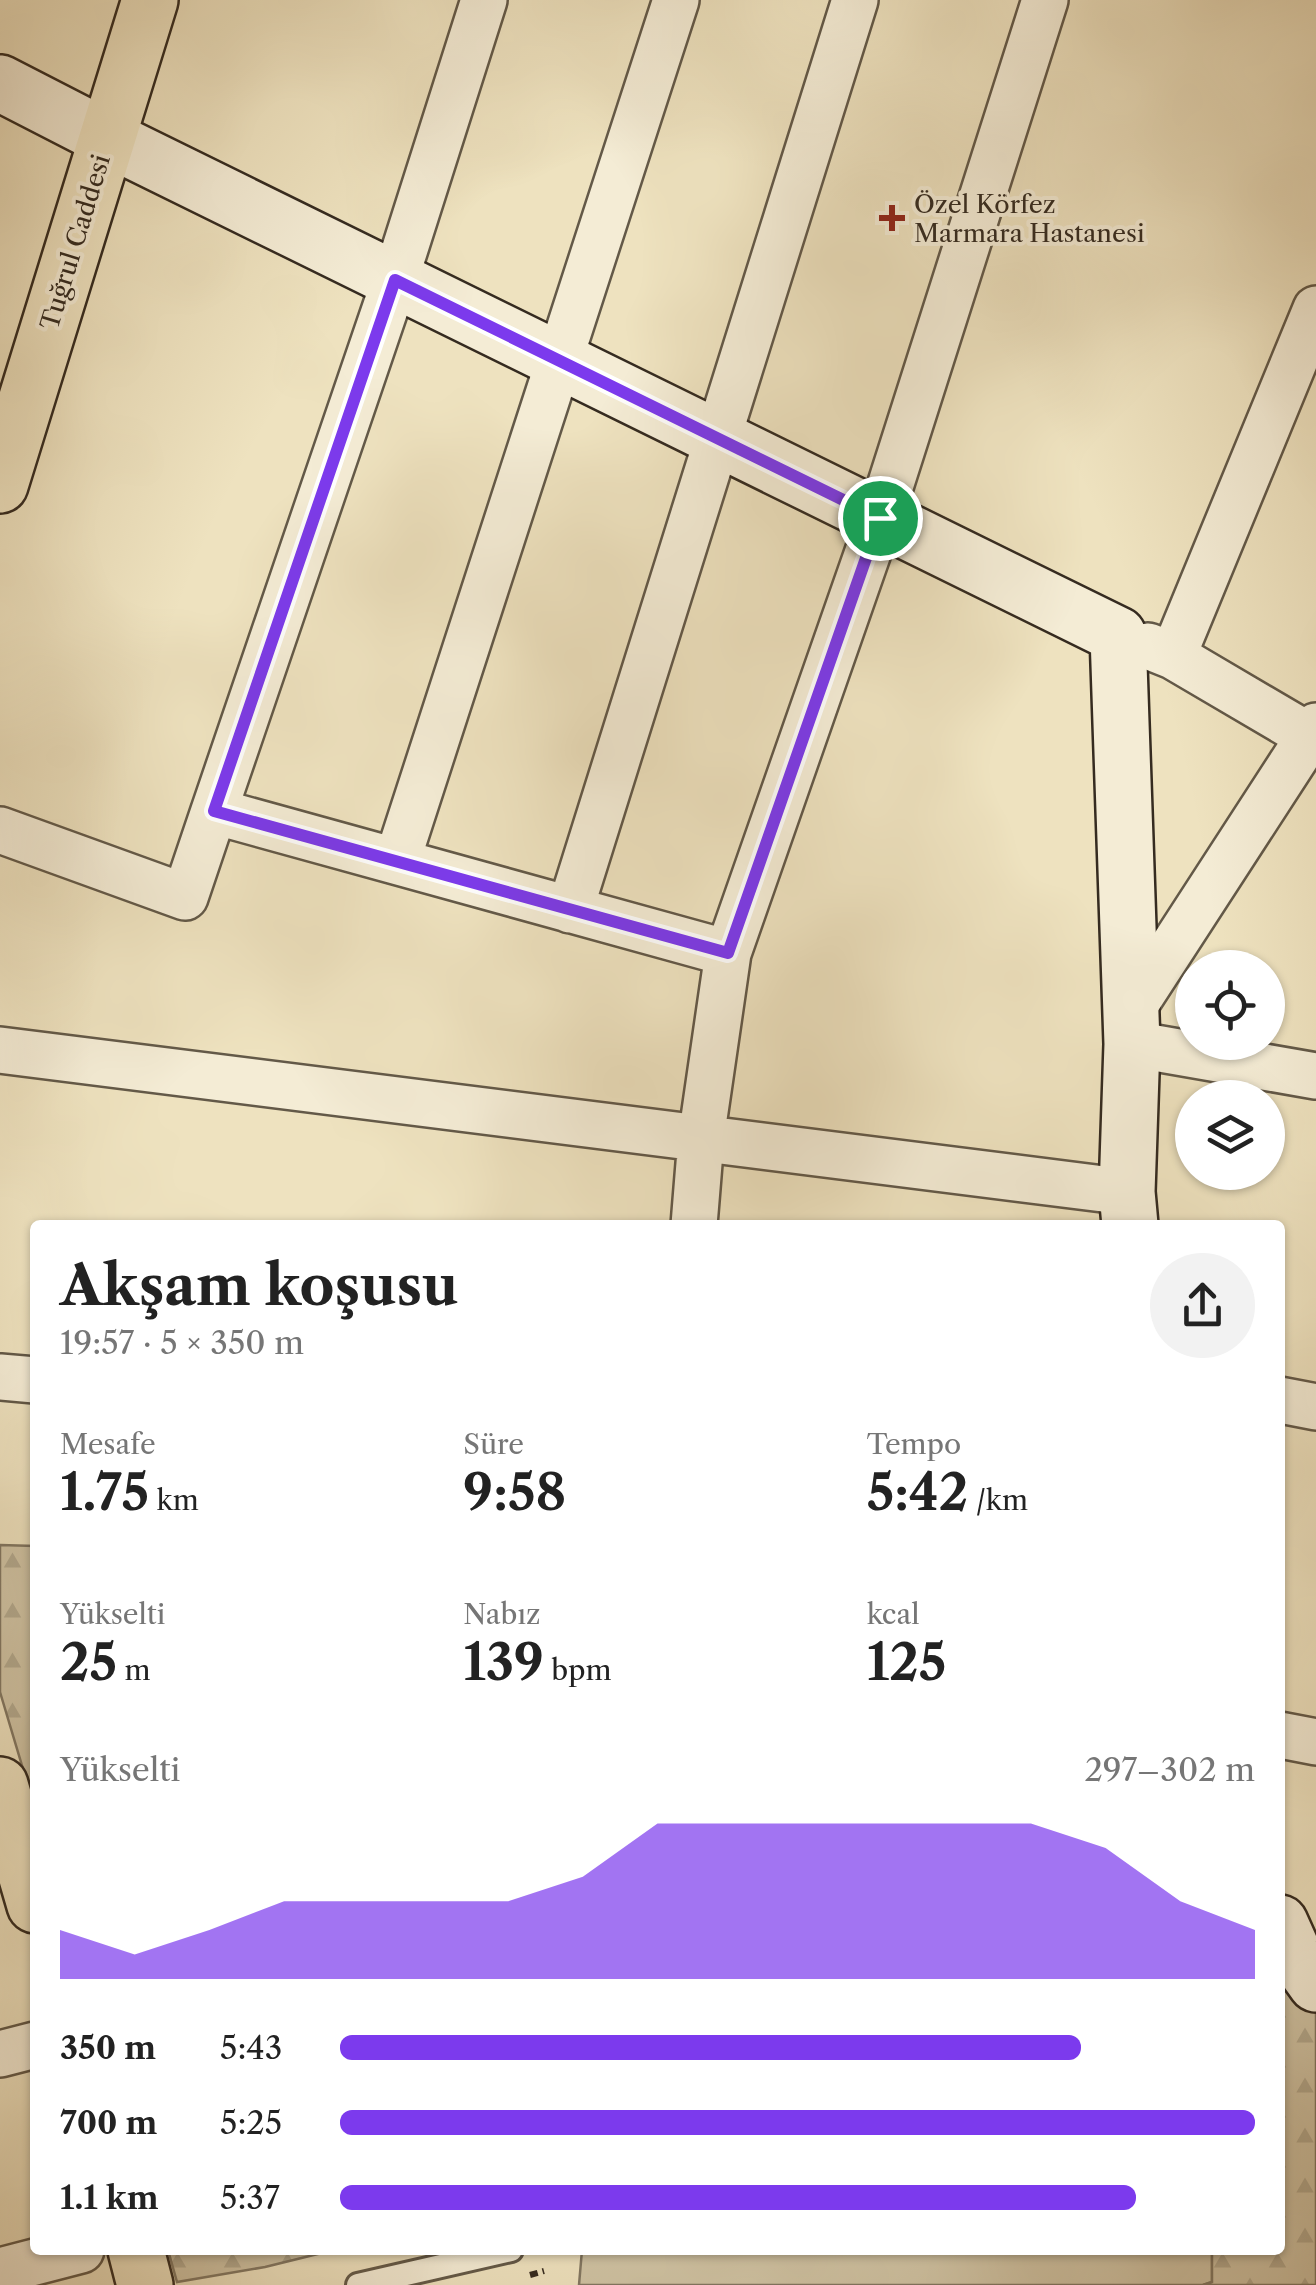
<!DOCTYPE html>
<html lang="tr">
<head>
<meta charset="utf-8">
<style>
  body { margin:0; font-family:"Libre Caslon Text",serif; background:#f2f2f2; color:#222; height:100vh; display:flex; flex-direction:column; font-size:38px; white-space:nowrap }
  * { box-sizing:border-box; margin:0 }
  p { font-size:32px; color:#767676 }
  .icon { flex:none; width:55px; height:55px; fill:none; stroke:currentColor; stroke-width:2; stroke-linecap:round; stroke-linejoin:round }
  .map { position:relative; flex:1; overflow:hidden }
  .drawer { position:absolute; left:30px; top:1220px; width:1255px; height:1035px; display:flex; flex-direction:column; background:#fff; border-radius:10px; box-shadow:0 2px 8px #0004 }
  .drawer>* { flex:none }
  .tools { position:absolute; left:1175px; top:950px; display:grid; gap:20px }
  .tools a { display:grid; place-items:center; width:110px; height:110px; border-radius:50%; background:#fff; box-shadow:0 2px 8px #0004; font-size:50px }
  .pin { position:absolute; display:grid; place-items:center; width:85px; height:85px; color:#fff; margin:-42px; border:5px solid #fff; border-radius:50%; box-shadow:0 2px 10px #0007 }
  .round { display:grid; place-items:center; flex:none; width:105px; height:105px; border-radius:52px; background:#f2f2f2 }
  .head { display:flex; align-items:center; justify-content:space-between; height:170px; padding:0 30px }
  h1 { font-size:55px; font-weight:700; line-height:75px }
  .metrics { display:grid; grid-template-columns:repeat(3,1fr); gap:15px; height:170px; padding:10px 30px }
  .metrics div { display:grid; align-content:center }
  .metrics b { font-size:50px; font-weight:700 }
  .metrics small { font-size:28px; font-weight:400 }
  .metrics p { font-size:28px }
  .chart { height:280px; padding:20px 30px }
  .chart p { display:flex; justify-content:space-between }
  .chart svg { width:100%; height:180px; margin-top:10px; fill:#7c3aed; opacity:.7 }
  ul { padding:0 30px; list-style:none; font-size:32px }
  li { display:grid; grid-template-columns:160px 120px 1fr; align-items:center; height:75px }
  li i { height:25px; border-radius:12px; background:#7c3aed }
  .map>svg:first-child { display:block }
  .green { fill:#cfc3a4; stroke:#827762; stroke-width:2.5 }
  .forest { fill:url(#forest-firs); stroke:#827762; stroke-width:2.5 }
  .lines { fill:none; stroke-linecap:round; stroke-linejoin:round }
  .lane-casing { stroke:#635948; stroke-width:28 }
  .street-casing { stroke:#635948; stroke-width:50 }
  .secondary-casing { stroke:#352b20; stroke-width:60 }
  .primary-casing { stroke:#352b20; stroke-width:60 }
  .path { stroke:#352b20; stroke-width:6; stroke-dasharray:8 5; stroke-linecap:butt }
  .lane { stroke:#f4ecd5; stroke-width:22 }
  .street { stroke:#f4ecd5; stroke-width:45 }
  .secondary { stroke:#f4ecd5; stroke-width:55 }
  .primary { stroke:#eee2bf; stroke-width:55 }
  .route-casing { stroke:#fff; stroke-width:20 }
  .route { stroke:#7c3aed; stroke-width:12 }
  .poi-dot { fill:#8f2418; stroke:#f4ecd5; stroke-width:4 }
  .labels { text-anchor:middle; stroke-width:8; stroke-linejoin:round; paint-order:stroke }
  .poi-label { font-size:25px; fill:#352b20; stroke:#f4ecd5; text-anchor:start }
  .street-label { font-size:25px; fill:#352b20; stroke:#f4ecd5 }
</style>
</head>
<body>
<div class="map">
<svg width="1316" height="2285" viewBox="0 0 1316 2285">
  <defs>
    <pattern id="forest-firs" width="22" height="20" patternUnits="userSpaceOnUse" patternTransform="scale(2.5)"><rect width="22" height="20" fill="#cfc3a4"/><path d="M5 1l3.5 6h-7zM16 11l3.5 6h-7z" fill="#b2a88d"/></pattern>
  </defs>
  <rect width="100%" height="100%" fill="#eee2bf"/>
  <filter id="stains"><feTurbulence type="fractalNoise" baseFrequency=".002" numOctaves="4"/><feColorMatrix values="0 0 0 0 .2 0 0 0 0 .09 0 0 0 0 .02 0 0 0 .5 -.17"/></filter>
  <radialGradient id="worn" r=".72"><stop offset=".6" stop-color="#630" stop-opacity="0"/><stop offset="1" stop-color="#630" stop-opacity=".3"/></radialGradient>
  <path class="green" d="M582,2250H1212V2282L1203,2285H579Z"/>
  <path class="forest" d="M0,1545L35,1546V1809L0,1692Z
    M1280,1923L1316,1984V2285H1203L1212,2282V2250H1280Z
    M168,2250H334L265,2267L177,2282Z"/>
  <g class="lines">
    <g class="lane-casing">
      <path id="lane" d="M358,2285L511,2250"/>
    </g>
    <g class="street-casing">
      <path id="street" d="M484,0L395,280L214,811L728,953
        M1148,646L1173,656L1309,736L1316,737
        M1173,656L1316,309
        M0,830L185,897L214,811
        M397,861L676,0
        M570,910L855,0
        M1131,1011L1316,726
        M1132,1044L1316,1076
        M0,1050L1127,1192
        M694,1225L701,1139L728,953L880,518L1045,0
        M0,1377L35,1380
        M1280,1400L1316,1407
        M1280,1735L1316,1742
        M0,2054L35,2045
        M0,2271L81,2250"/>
    </g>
    <g class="secondary-casing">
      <path id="secondary" d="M0,83L107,138L1118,635L1132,1044L1127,1192L1130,1225
        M1280,1923L1293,1952L1316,1984"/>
    </g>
    <g class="primary-casing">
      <path id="primary" d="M0,485L150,0
        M0,1785L35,1905
        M136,2250L145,2285"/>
    </g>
    <path class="path" d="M530,2275L544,2271"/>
    <use href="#lane" class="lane"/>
    <use href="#street" class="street"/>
    <use href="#secondary" class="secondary"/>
    <use href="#primary" class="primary"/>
  </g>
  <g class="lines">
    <g class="route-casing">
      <path id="route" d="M395,280L880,518L728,953L214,811Z"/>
    </g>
    <use href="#route" class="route"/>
  </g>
  <path class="poi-dot" d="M887 203h10v10h10v10h-10v10h-10v-10h-10v-10h10z"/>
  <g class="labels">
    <g class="poi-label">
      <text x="914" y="213">Özel Körfez<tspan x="914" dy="29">Marmara Hastanesi</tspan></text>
    </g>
    <g class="street-label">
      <text transform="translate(75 242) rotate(-73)" y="9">Tuğrul Caddesi</text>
    </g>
  </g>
  <rect width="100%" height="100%" filter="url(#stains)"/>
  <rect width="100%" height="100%" fill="url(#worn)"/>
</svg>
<div class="tools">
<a><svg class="icon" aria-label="locate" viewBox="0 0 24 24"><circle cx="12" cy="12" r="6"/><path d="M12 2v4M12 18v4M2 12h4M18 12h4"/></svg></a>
<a><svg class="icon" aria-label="layers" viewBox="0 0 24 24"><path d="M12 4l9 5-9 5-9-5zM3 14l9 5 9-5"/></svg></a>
</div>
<div class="pin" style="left:880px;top:518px;background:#1e9e55"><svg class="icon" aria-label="arrive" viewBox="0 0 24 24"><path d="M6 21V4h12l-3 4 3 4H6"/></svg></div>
<section class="drawer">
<div class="head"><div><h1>Akşam koşusu</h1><p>19:57 · 5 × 350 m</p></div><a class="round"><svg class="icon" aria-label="share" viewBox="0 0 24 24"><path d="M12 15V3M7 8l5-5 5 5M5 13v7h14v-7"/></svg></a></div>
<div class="metrics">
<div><p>Mesafe</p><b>1.75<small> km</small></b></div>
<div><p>Süre</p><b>9:58</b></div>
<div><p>Tempo</p><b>5:42<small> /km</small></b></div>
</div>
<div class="metrics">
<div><p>Yükselti</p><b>25<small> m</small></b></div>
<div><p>Nabız</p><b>139<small> bpm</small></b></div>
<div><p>kcal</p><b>125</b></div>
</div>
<div class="chart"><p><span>Yükselti</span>297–302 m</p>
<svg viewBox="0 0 160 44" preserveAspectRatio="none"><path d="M0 44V32L10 38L20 32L30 25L40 25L50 25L60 25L70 19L80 6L90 6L100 6L110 6L120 6L130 6L140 12L150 25L160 32V44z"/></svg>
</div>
<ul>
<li><b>350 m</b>5:43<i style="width:81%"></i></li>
<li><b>700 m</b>5:25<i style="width:100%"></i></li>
<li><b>1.1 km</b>5:37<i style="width:87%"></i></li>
</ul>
</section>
</div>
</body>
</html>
